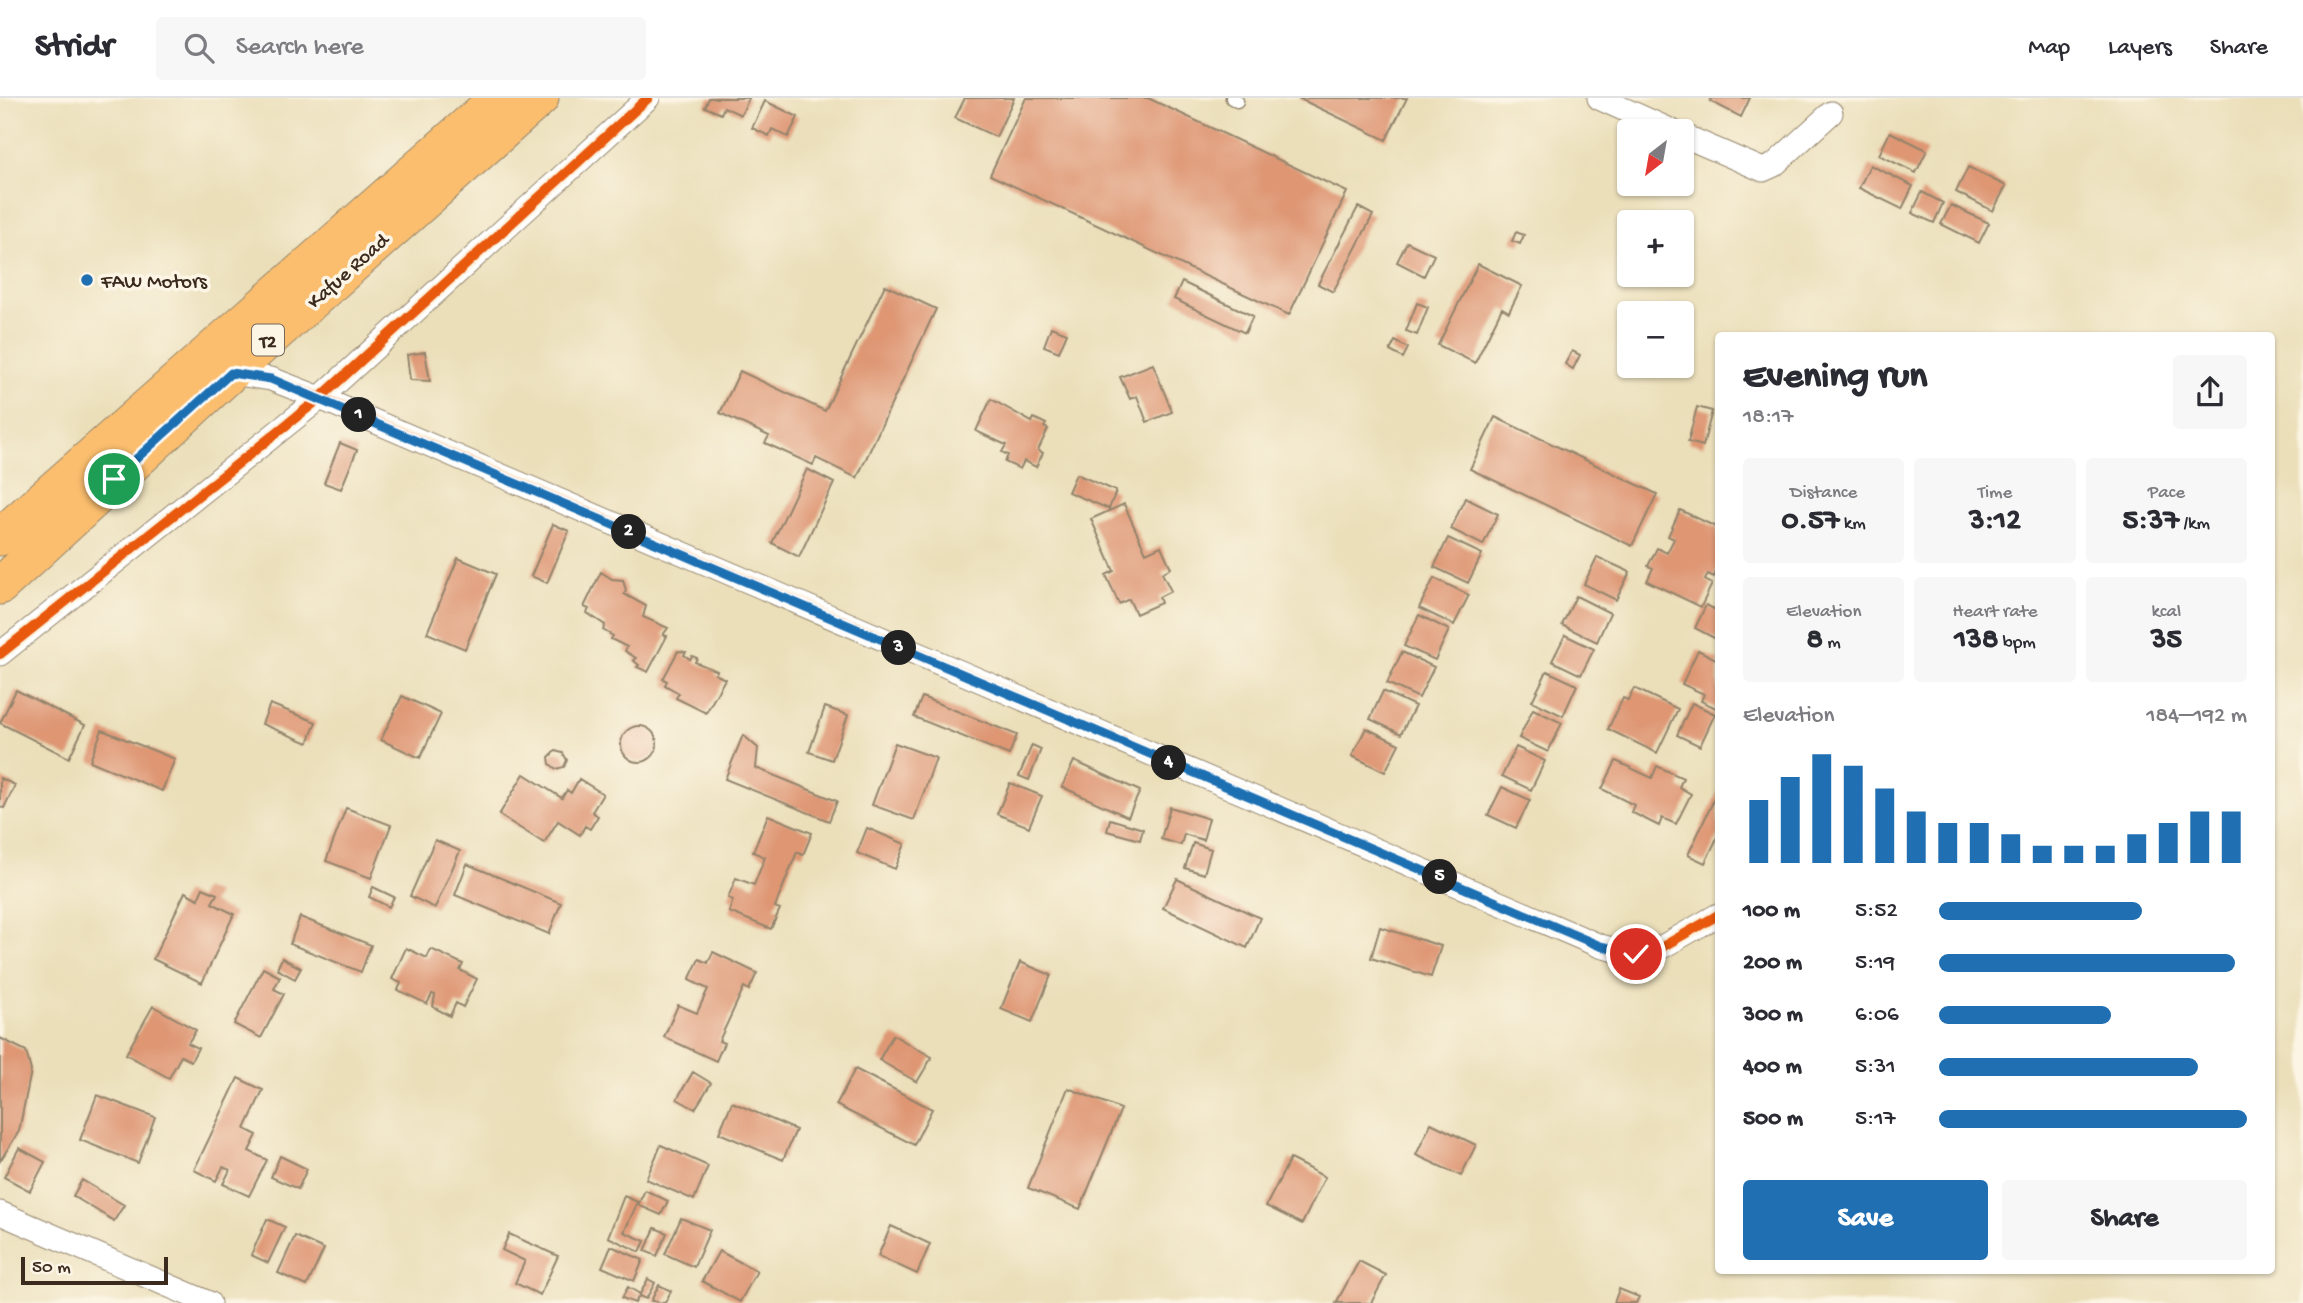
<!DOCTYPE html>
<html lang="en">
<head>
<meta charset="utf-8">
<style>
  body { margin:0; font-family:"Gochi Hand",sans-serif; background:#f7f7f7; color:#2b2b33; height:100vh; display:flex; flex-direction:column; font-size:26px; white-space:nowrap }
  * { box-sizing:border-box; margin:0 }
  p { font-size:23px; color:#7c7c81 }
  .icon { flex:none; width:38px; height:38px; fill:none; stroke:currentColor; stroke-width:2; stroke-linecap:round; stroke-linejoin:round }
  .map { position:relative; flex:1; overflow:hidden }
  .drawer { position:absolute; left:1715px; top:234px; width:560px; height:942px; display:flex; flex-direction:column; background:#fff; border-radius:7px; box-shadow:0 2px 5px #0004 }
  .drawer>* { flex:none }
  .needle { width:46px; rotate:211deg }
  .buttons { position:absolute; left:1617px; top:21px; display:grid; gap:14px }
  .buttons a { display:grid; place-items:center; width:77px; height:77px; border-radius:7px; background:#fff; box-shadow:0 2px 5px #0004; font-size:35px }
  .scale { position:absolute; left:21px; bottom:18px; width:147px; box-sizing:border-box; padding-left:7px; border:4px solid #3b2a1e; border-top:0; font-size:19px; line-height:24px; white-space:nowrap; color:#3b2a1e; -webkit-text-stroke:5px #fcf5e5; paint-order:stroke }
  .pin { position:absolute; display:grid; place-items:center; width:60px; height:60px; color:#fff; margin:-30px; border:4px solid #fff; border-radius:50%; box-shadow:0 2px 7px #0007 }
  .km { position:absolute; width:35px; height:35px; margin:-18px; border-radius:50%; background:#222; color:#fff; font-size:19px; line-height:35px; text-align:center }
  .round { display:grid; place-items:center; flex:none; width:74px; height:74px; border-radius:7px; background:#f7f7f7 }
  .overview { display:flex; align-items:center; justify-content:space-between; height:119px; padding:0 28px }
  h1 { font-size:38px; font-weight:700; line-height:52px }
  .figures { display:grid; grid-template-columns:repeat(3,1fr); gap:10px; height:119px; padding:7px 28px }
  .figures div { display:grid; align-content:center; border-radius:7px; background:#f7f7f7; text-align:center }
  .figures b { font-size:30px; font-weight:700 }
  .figures small { font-size:19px; font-weight:400 }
  .figures p { font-size:19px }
  .chart { height:196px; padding:14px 28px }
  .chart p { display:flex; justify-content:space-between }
  .chart svg { width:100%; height:126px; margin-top:7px; stroke:#1f6fb2; stroke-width:6 }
  .action { display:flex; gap:14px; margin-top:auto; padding:14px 28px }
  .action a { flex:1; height:80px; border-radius:7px; background:#1f6fb2; color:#fff; font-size:28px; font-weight:700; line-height:80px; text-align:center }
  .action a+a { background:#f7f7f7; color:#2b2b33 }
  ul { padding:0 28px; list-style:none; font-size:23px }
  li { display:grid; grid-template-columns:112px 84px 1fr; align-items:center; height:52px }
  li i { height:18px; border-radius:9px; background:#1f6fb2 }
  header { display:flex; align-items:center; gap:42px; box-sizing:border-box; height:98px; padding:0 35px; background:#fff; border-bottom:2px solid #e1e1e2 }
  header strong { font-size:33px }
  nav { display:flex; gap:38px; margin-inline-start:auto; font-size:24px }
  .search { width:490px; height:63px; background:#f7f7f7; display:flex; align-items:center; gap:18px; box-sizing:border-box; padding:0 24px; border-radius:7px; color:#7c7c81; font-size:26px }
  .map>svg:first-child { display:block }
  .building { fill:#de9673 }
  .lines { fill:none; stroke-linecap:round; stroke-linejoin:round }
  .lane-casing { stroke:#93846c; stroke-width:15 }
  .street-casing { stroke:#93846c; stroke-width:25 }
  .primary-casing { stroke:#93846c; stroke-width:39 }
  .lane { stroke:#fff; stroke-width:12 }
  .street { stroke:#fff; stroke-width:23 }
  .primary { stroke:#fbbe6e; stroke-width:37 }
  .cycleway-casing { stroke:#fcf5e5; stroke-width:15 }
  .cycleway { stroke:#e8590c; stroke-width:10 }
  .route-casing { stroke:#fff; stroke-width:14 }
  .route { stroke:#1f6fb2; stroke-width:9 }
  .poi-dot { fill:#1f6fb2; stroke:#fcf5e5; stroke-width:2.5 }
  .labels { text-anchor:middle; stroke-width:7; stroke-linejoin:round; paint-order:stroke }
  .shield { fill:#fcf5e5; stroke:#75675a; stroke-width:2 }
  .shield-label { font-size:19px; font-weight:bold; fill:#3b2a1e }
  .street-label { font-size:21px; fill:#3b2a1e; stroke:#fcf5e5 }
  .poi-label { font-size:21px; fill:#3b2a1e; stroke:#fcf5e5; text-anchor:start }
</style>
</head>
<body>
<header>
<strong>Stridr</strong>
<div class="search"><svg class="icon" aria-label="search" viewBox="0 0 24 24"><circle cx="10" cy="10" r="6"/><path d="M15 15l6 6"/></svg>Search here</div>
<nav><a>Map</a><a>Layers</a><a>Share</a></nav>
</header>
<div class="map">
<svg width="2303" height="1205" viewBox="0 0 2303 1205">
  <rect width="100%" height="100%" fill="#fcf5e5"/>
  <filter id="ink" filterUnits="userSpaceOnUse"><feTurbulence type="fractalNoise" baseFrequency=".0143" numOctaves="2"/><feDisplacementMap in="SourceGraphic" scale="14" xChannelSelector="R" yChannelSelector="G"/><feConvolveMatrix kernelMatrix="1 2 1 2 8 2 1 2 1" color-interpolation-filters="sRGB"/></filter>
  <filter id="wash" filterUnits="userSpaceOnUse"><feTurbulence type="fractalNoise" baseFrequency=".00686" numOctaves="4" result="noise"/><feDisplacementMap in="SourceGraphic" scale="28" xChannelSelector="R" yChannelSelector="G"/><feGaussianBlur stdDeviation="1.57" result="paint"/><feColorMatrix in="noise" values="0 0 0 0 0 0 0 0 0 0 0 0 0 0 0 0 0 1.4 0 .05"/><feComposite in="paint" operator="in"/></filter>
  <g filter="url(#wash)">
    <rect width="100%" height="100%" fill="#ebdfba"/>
    <g id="blocks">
      <path class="building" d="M709,0H749L741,17L724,9L721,16L705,9Z
        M965,0H1014L996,39L955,20Z
        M1026,0H1148L1347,94L1289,217L990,77Z
        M1298,0H1407L1386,42Z
        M1712,0H1750L1741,19L1710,3Z
        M765,3L798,19L788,39L772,31L769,38L752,30Z
        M1890,34L1927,52L1916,75L1879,57Z
        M1870,67L1913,88L1902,111L1859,90Z
        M1968,69L2006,88L1993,113L1956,94Z
        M1922,94L1943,105L1934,125L1912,115Z
        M1951,107L1989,125L1979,145L1941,126Z
        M1358,109L1373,117L1333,194L1318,186Z
        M1516,134L1524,137L1520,146L1512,143Z
        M1407,144L1434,157L1424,178L1397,164Z
        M1478,166L1522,188L1509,214L1502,210L1475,265L1438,247Z
        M1182,184L1253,218L1245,235L1174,201Z
        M885,187L936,211L857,380L816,360L813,367L765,345L769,338L720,315L740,273L825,313Z
        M1417,205L1428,209L1417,237L1406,233Z
        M1051,229L1067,235L1059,254L1044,248Z
        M1395,243L1408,250L1403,260L1390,253Z
        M1572,253L1580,257L1573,271L1565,266Z
        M425,254L430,283L410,282L407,257Z
        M1153,266L1172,314L1147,324L1137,298L1130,301L1120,279Z
        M991,301L1032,324L1034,320L1046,326L1044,329L1048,331L1038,352L1043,355L1036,369L1024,363L1020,371L1005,364L1008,357L1002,354L1006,347L976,333Z
        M1697,309L1712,313L1703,348L1688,344Z
        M1495,319L1657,396L1632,448L1470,371Z
        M340,345L357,352L341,391L324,385Z
        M807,371L834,385L799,459L772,445Z
        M1076,376L1116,393L1109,411L1068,394Z
        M1465,400L1498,416L1483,447L1451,431Z
        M1124,406L1146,455L1161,448L1171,470L1162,475L1171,493L1159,499L1161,505L1136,516L1129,501L1119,506L1106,477L1114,473L1091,421Z
        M1680,412L1718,430V470L1714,479L1708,476L1705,482L1712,486L1701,509L1647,483L1653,470L1648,468L1657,450L1667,455L1674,441L1668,438Z
        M553,426L569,433L547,485L531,478Z
        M1448,440L1482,456L1468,485L1434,469Z
        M1597,459L1630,474L1616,502L1584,486Z
        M458,460L496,476L465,551L427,535Z
        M601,474L612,481L623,482L626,493L624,496L646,508L643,519L668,530L663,537L667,538L648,574L637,569L639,567L633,562L636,560L625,553L627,549L611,541L613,538L603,532L605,527L587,515L589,511L584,509Z
        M1434,480L1469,497L1454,527L1419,510Z
        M1576,498L1610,515L1597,544L1562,527Z
        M1718,506V542L1695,530L1706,507L1716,512Z
        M1419,517L1449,532L1435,562L1404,548Z
        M1565,537L1594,551L1581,577L1552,563Z
        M1698,552L1718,562V611L1701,603L1704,596L1682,586Z
        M678,553L686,554L684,557L690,561L692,558L697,560L695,564L717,573L715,576L725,581L706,615L676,600L679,595L665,587L667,583L663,581Z
        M1402,554L1434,569L1419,600L1387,585Z
        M1547,573L1577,587L1563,618L1532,603Z
        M1634,590L1678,611L1657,655L1608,631L1623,600L1628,602Z
        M16,592L85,627L69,660L0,625Z
        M1383,593L1415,608L1401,636L1370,621Z
        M402,598L441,616L420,660L381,642Z
        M922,599L1017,637L1009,657L914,619Z
        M1692,605L1715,616L1700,648L1677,637Z
        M270,606L316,624L308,645L262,626Z
        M825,609L848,617L832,662L809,654Z
        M1533,611L1562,625L1548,654L1519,640Z
        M621 646a18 18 0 1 1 36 0a18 18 0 1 1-36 0Z
        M1366,630L1399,646L1385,674L1352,658Z
        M102,632L175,661L162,693L90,663Z
        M743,637L758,650L756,670L837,703L829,723L725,681Z
        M895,645L936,660L914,722L872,707Z
        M1032,647L1041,651L1029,682L1019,678Z
        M1516,649L1545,663L1531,692L1502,678Z
        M555,653L563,655L567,662L564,669L556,671L550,666L549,659Z
        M1074,663L1140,693L1128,719L1062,689Z
        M1616,663L1652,680L1657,668L1683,680L1679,689L1691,696L1676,726L1662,720L1659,728L1631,714L1634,707L1602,691Z
        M524,676L562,700L567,692L571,695L579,681L603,696L592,714L598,718L590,731L585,728L580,737L558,723L544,745L499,717Z
        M0,680L15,687L4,710L0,709Z
        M1010,685L1042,698L1029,729L997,716Z
        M1502,689L1530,702L1516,730L1488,717Z
        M1718,693V738L1705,765L1688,757Z
        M1170,709L1209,721L1203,742L1184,736L1181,747L1161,741Z
        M346,710L391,727L371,780L326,763Z
        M768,717L812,735L803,757L797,754L775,809L780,811L771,831L729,814L733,802L728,800L736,780L754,787L765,759L753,754Z
        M1110,721L1143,731L1140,742L1107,733Z
        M867,730L905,746L895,771L857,755Z
        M435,742L460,753L435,810L410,798Z
        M1193,745L1211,751L1204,776L1185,770Z
        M467,766L561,805L549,836L455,797Z
        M1177,781L1260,820L1247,850L1163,810Z
        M373,789L394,799L389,809L369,799Z
        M203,790L217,796L212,805L234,816L202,885L153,861L185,794L198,801Z
        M300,819L371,847L361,874L290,846Z
        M1380,829L1441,848L1431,879L1371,860Z
        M406,850L427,860L431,851L463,866L460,872L477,881L463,909L456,905L450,918L433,909L435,897L432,896L427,906L398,892L401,885L392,881Z
        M713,854L757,875L749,892L744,889L719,943L724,945L716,963L664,939L678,907L697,915L708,891L689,882L699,861L708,865Z
        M282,860L301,870L295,881L277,871Z
        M1020,864L1051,877L1032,924L1001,911Z
        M263,870L280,879L274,891L284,896L261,940L234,926Z
        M153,908L196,932L188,945L198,950L191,963L181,958L169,980L126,956Z
        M893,937L932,959L917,984L879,962Z
        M0,940L26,953L31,973L19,1033L0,1063Z
        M855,971L932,1011L914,1047L836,1007Z
        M693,974L711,985L695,1011L677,1001Z
        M238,980L263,992L245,1031L257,1037L249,1053L267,1062L249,1098L223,1086L230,1072L223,1069L216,1083L194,1072Z
        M1068,990L1121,1011L1080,1111L1028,1090Z
        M97,997L155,1019L138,1065L80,1042Z
        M732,1004L796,1032L783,1062L719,1035Z
        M1431,1025L1476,1047L1461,1078L1416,1057Z
        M661,1047L708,1068L694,1102L646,1081Z
        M19,1050L45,1064L30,1093L4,1079Z
        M280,1058L307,1071L298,1091L271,1079Z
        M1290,1061L1325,1079L1302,1126L1266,1108Z
        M82,1082L124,1107L114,1123L73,1098Z
        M645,1092L668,1103L661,1117L638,1107Z
        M624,1098L638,1104L624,1134L645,1143L640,1154L608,1139Z
        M681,1120L710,1132L694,1169L665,1156Z
        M267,1121L285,1129L268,1165L251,1157Z
        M891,1128L930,1146L917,1176L878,1158Z
        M655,1130L667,1135L657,1158L645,1153Z
        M509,1136L558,1158L540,1197L515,1185L525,1163L502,1152Z
        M295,1138L324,1151L307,1188L278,1175Z
        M611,1148L643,1162L634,1183L602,1169Z
        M719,1153L757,1173L740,1204L702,1183Z
        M1359,1163L1386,1177L1371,1205H1336Z
        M648,1181L655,1185L646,1201L639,1198Z
        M659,1187L671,1193L665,1205L651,1203Z
        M628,1189L640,1196L635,1205L622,1200Z
        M1619,1191L1639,1199L1636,1205H1614Z"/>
    </g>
  </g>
  <g filter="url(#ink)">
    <use href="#blocks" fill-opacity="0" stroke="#93846c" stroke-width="2"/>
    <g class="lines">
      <g class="lane-casing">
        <path id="lane" d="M1232,0L1237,3"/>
      </g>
      <g class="street-casing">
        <path id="street" d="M1599,0L1672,33
          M1682,37L1763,72L1774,67L1831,15
          M231,275L271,281L320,300L1600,848L1636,857L1662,849L1718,817
          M0,556L320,300L648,0
          M0,1115L209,1205"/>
      </g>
      <g class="primary-casing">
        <path id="primary" d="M0,439L498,0
          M0,488L231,275L540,0"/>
      </g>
      <use href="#lane" class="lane"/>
      <use href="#street" class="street"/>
      <use href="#primary" class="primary"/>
      <g class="cycleway-casing">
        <path id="cycleway" d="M231,275L271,281L320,300L1600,848L1636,857L1662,849L1718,817
          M0,556L320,300L648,0"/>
      </g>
      <use href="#cycleway" class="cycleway"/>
    </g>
  </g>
  <g class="lines" filter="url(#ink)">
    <g class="route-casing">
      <path id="route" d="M114,381L231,275L271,281L1600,848L1636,856"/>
    </g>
    <use href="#route" class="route"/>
  </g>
  <circle class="poi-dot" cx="87" cy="182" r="7"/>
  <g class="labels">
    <rect class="shield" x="252" y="226.5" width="32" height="31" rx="5"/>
    <g class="shield-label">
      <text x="268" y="249">T2</text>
    </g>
    <g class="street-label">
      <text transform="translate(347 172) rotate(-42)" y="7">Kafue Road</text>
    </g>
    <g class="poi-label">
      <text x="101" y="189">FAW Motors</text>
    </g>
  </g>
</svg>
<div class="buttons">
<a><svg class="needle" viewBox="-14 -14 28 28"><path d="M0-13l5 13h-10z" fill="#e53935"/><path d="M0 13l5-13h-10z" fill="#7c7c81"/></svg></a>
<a>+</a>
<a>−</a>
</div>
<div class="scale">50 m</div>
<div class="pin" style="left:114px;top:381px;background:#1e9e55"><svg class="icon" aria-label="arrive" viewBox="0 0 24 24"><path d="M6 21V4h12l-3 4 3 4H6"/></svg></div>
<div class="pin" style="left:1636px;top:856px;background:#d93025"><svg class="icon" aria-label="check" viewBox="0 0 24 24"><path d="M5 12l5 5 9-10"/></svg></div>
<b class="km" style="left:359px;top:317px">1</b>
<b class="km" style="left:629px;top:434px">2</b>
<b class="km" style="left:899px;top:550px">3</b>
<b class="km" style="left:1169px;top:665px">4</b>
<b class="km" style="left:1440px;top:779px">5</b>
<section class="drawer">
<div class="overview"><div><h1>Evening run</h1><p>18:17</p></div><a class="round"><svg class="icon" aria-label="share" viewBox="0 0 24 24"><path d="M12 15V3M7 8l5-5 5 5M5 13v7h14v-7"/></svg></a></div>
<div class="figures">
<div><p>Distance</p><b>0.57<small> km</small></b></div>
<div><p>Time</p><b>3:12</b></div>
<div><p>Pace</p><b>5:37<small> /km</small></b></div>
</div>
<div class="figures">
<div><p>Elevation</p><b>8<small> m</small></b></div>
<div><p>Heart rate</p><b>138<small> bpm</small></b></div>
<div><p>kcal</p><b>35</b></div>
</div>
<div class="chart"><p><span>Elevation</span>184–192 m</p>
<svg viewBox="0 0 160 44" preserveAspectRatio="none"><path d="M5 44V22M15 44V14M25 44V6M35 44V10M45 44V18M55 44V26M65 44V30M75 44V30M85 44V34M95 44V38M105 44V38M115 44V38M125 44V34M135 44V30M145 44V26M155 44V26"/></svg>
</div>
<ul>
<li><b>100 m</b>5:52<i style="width:66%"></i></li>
<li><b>200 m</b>5:19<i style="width:96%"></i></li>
<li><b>300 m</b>6:06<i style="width:56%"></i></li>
<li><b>400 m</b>5:31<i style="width:84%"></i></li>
<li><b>500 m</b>5:17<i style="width:100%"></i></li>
</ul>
<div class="action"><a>Save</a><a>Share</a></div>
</section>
</div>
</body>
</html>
